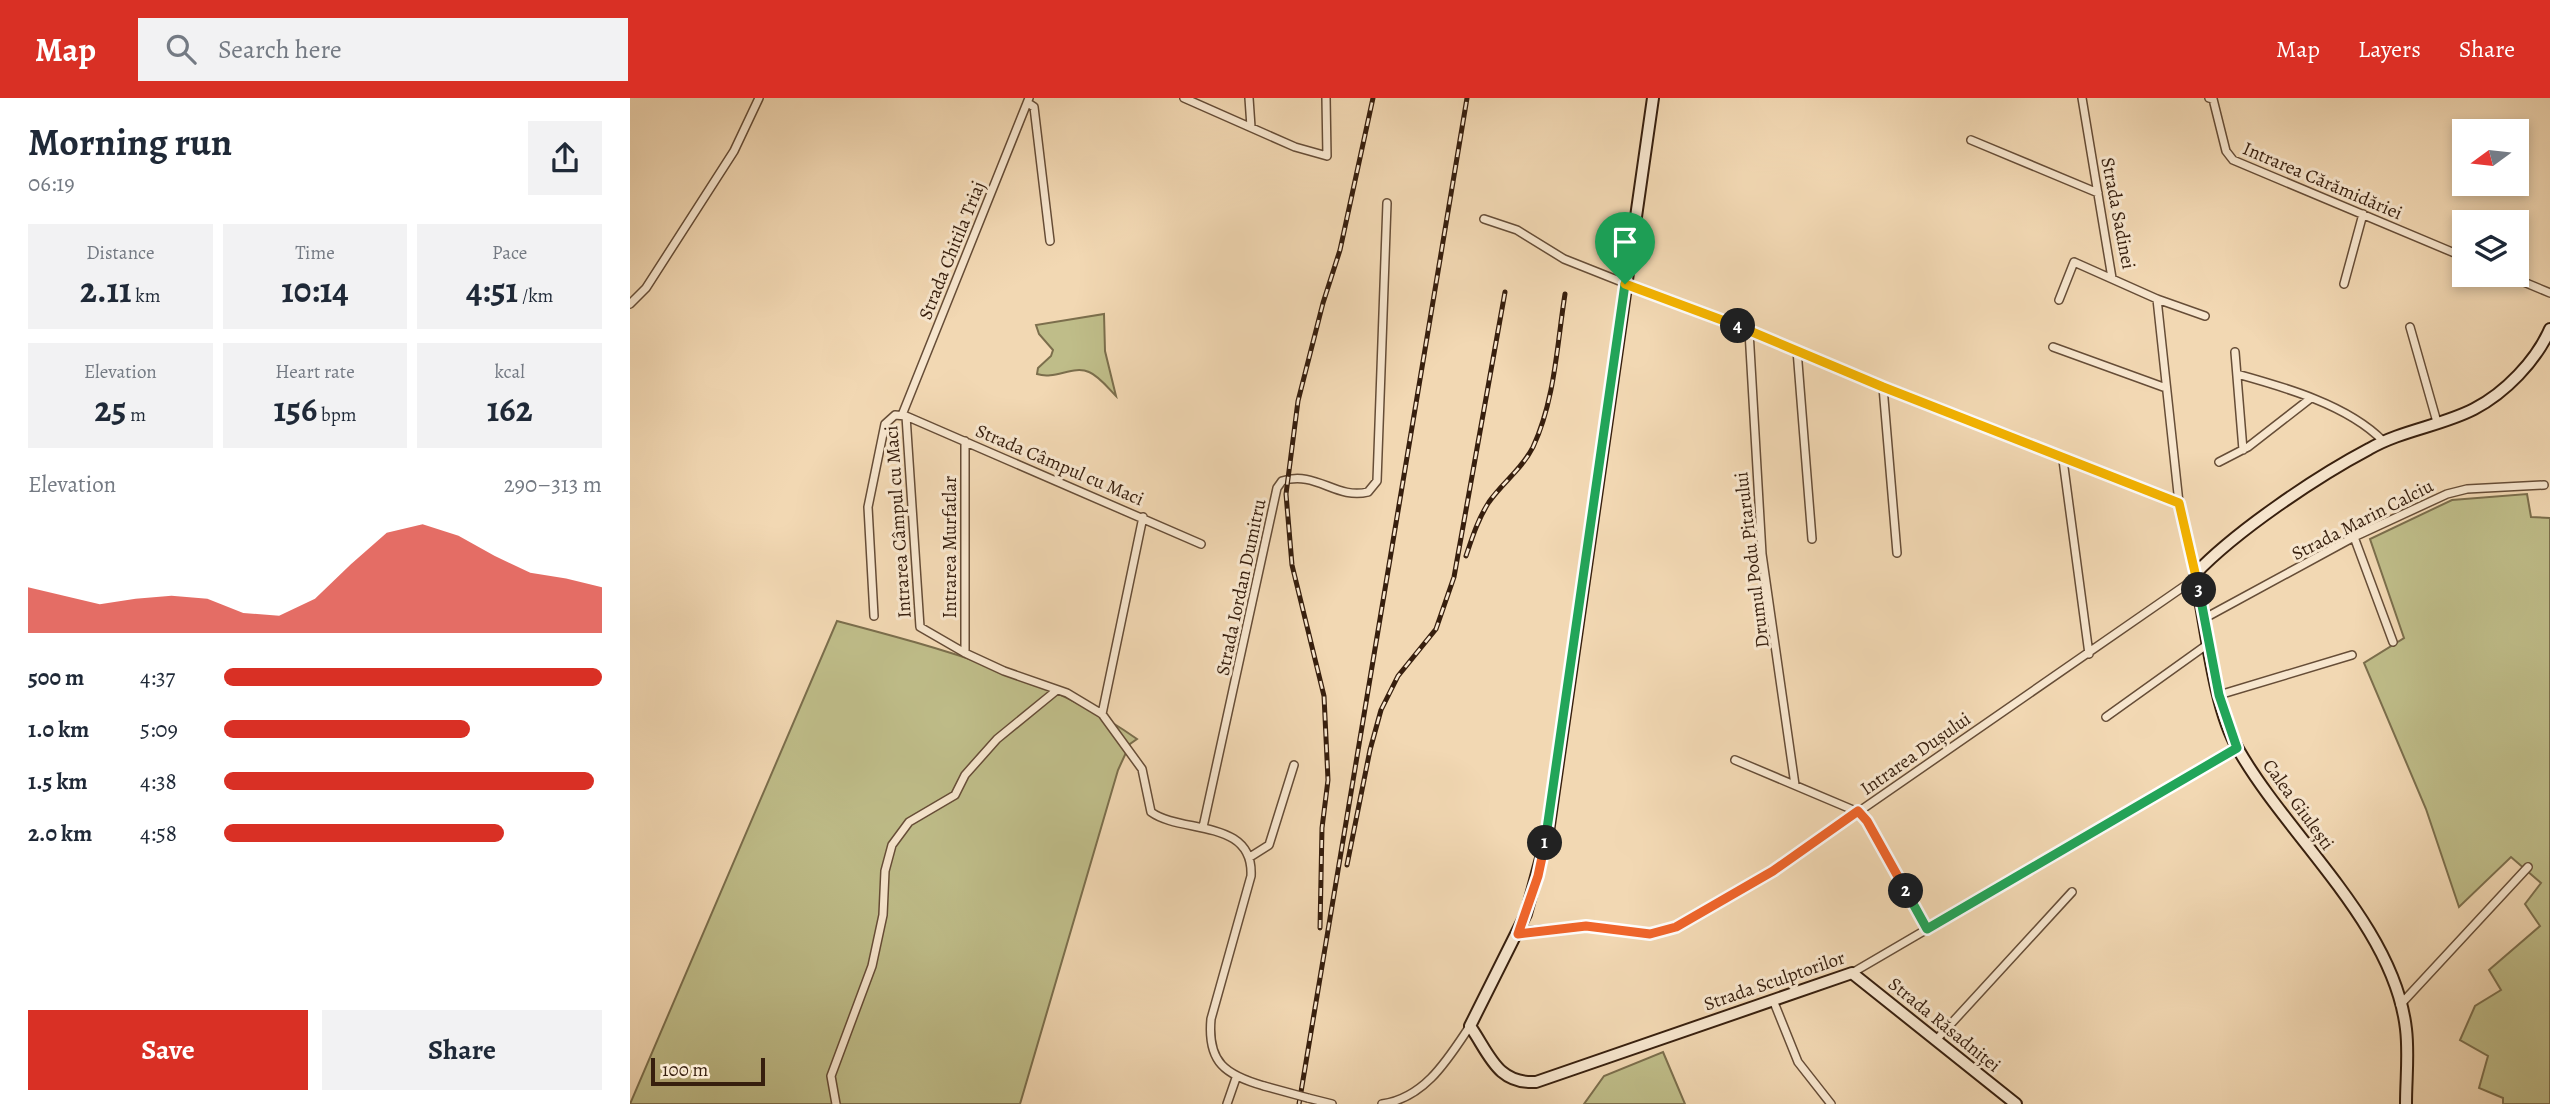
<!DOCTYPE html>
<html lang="en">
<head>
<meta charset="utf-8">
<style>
  body { margin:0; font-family:Alegreya,serif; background:#f2f2f3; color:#1f2937; height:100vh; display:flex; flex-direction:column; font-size:26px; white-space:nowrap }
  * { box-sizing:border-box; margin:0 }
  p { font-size:23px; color:#747a83 }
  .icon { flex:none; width:38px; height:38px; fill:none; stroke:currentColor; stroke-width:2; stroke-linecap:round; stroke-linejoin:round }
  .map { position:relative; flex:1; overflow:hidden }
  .side { display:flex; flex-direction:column; background:#fff; width:630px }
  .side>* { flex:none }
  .needle { width:46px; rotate:255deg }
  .buttons { position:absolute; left:1822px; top:21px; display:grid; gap:14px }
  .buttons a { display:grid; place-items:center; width:77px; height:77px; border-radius:0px; background:#fff; box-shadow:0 4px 10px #0003; font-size:35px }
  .scale { position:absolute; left:21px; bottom:18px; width:114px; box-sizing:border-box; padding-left:7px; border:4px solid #371f0e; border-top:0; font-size:19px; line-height:24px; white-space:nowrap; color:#371f0e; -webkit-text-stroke:5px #f7e6ce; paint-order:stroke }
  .pin { position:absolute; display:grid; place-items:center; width:60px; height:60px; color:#fff; margin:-72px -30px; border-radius:50% 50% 50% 0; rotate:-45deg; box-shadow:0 0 7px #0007 }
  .pin .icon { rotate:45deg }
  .km { position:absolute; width:35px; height:35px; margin:-18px; border-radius:50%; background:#222; color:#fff; font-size:19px; line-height:35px; text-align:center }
  .round { display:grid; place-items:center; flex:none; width:74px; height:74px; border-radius:0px; background:#f2f2f3 }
  .headline { display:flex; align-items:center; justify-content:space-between; height:119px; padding:0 28px }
  h1 { font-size:38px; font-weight:600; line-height:52px }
  .stats { display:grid; grid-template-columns:repeat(3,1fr); gap:10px; height:119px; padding:7px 28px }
  .stats div { display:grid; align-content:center; border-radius:0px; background:#f2f2f3; text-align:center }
  .stats b { font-size:35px; font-weight:600 }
  .stats small { font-size:19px; font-weight:400 }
  .stats p { font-size:19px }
  .chart { height:196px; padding:14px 28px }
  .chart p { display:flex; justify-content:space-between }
  .chart svg { width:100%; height:126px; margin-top:7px; fill:#d93025; opacity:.7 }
  .action { display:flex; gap:14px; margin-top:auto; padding:14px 28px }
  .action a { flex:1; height:80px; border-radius:0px; background:#d93025; color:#fff; font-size:28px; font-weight:600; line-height:80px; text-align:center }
  .action a+a { background:#f2f2f3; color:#1f2937 }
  ul { padding:0 28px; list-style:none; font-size:23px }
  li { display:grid; grid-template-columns:112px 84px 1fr; align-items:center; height:52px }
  li i { height:18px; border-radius:9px; background:#d93025 }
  header { display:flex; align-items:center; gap:42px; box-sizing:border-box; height:98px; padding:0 35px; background:#d93025; color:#fff }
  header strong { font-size:33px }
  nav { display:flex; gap:38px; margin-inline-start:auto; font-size:24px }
  .search { width:490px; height:63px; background:#f2f2f3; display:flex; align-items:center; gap:18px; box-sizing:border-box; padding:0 24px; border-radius:0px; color:#747a83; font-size:26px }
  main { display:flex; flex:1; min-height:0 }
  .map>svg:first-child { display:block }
  .green { fill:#bfbd89; stroke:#7b6e4c; stroke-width:2 }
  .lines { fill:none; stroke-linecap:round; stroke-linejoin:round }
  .street-casing { stroke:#664d37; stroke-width:10 }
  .secondary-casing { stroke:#371f0e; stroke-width:14 }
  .street { stroke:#f7e6ce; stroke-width:7 }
  .secondary { stroke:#f7e6ce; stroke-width:10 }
  .rail-casing { stroke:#371f0e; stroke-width:5 }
  .rail { stroke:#f7e6ce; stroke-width:2.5; stroke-dasharray:8; stroke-linecap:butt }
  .street-bridge-casing { stroke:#664d37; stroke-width:10; stroke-linecap:butt }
  .street-bridge { stroke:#f7e6ce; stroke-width:7 }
  .split-1-casing { stroke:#fff; stroke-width:14 }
  .split-2-casing { stroke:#fff; stroke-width:14 }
  .split-3-casing { stroke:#fff; stroke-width:14 }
  .split-4-casing { stroke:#fff; stroke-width:14 }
  .split-5-casing { stroke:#fff; stroke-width:14 }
  .split-1 { stroke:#22a559; stroke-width:9 }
  .split-2 { stroke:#f0652b; stroke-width:9 }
  .split-3 { stroke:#22a559; stroke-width:9 }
  .split-4 { stroke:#f5b400; stroke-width:9 }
  .split-5 { stroke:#f5b400; stroke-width:9 }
  .labels { text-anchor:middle; stroke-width:6; stroke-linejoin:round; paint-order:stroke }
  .street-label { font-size:19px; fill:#371f0e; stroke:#f7e6ce }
</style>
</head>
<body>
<header>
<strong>Map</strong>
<div class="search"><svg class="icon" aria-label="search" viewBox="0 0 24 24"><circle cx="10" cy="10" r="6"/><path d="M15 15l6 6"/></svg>Search here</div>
<nav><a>Map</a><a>Layers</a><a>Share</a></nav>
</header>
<main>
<section class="side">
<div class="headline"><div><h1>Morning run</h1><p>06:19</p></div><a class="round"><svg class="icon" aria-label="share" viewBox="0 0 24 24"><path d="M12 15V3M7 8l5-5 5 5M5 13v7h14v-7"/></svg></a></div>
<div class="stats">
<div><p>Distance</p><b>2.11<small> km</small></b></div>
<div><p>Time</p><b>10:14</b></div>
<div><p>Pace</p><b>4:51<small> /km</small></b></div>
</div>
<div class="stats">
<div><p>Elevation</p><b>25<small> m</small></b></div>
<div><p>Heart rate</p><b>156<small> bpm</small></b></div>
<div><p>kcal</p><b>162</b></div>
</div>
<div class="chart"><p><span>Elevation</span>290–313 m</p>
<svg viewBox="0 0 160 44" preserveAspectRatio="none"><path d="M0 44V28L10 31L20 34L30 32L40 31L50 32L60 37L70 38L80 32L90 20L100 9L110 6L120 10L130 17L140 23L150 25L160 28V44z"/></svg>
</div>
<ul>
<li><b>500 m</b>4:37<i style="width:100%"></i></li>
<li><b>1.0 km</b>5:09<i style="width:65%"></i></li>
<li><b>1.5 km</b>4:38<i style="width:98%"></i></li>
<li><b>2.0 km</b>4:58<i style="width:74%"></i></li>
</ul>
<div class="action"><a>Save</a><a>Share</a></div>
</section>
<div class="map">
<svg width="1920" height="1006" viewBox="0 0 1920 1006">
  <rect width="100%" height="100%" fill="#f2d8b3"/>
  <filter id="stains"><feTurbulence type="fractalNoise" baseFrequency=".00286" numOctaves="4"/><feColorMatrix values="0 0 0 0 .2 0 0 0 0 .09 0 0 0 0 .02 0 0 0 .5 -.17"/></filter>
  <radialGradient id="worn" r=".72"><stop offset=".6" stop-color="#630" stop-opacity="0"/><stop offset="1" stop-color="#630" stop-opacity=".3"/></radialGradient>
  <path class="green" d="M474,216L475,253L486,298C479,291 469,278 459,274C443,267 425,282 407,276L408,270L421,258L423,252L409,236L406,227Z
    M1897,396L1901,419L1920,420V1006H1873V1000L1849,990L1858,958L1830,942L1845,908L1871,892L1859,872L1910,828L1895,806L1911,785L1881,759L1829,809L1796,711L1734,565L1774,540L1740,441L1822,402Z
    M207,523C309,550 419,579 507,641L500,646L488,672L390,1006H0Z
    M1033,954L1055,1006H954L974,978Z"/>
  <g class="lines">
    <g class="street-casing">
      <path id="street" d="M554,0L665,49L697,58L696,0
        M619,0L621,29
        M1452,0L1482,180
        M1579,0L1583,1L1596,53L1603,62L1834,159
        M398,5L404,9L420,143
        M1341,42L1468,95
        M854,121L887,132L934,161L1549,405
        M1877,177L1920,195
        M1714,186L1733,116
        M1527,201L1549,405L1565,476
        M1429,202L1444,164L1527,201L1575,218
        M0,206L16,190L104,53L129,0
        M1780,229L1807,324
        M1119,233L1132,456L1165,687
        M1423,249L1536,290
        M1167,252L1182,441
        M1605,254L1613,352
        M1607,276C1654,289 1718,307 1753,343
        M1253,289L1267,455
        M272,317L399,0
        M276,318L290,529L335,555L374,573L437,595L472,616L512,671L521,714C551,736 624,720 621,778L581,921C577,965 596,977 634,988
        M1433,362L1459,556
        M1589,364L1618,349L1681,300
        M1724,439L1763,544
        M244,518L238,409L255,326L265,317L276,318L571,446
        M1575,520L1724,439L1817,396L1837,391L1914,387
        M335,555V343
        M1589,597L1722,557
        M472,616L513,419
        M1476,619L1578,546
        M1105,662L1228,714L1237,723L1297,831
        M573,729L647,390L652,383C686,372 706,402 738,394L747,383L757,105
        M620,759L639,747L664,667
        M888,836L894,833L956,828L1020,836L1046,829L1143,773L1566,480
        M1222,875L1607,650
        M1143,902L1168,964L1201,1006
        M1770,907L1898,769
        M1307,941L1442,794
        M678,1000L702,1006
        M206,1006L201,978L242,868L253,817L255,773L262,747L279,724L325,697L335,677L367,641L427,592
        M597,1006L606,980
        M752,1006C795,1000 818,961 840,928"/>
    </g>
    <g class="secondary-casing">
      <path id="secondary" d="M1023,0L918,734L896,816L840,928C860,957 867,986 906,984L1222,875L1386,1006
        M1776,1006C1776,981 1779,956 1776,931C1764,827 1658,739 1608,651C1583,609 1576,525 1565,476C1606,433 1686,379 1739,351C1772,332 1811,328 1844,311C1875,295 1906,263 1920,231"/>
    </g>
    <use href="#street" class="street"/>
    <use href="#secondary" class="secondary"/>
    <g class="rail-casing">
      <path id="rail" d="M836,458C842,440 848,421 859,404C873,384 892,371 903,349C925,302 927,246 935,196
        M717,767L740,652L751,612L768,578L806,531L824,479L875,194
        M690,830L692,730L698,682L694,598L662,467L656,396L668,303L693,205L710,152L743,0
        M669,1006L837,0"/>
    </g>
    <use href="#rail" class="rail"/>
    <g class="street-bridge-casing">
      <path id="street-bridge" d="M634,988L678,1000"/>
    </g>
    <use href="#street-bridge" class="street-bridge"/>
  </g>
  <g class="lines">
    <g class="split-1-casing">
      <path id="split-1" d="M915,745L995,186"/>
    </g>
    <g class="split-2-casing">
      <path id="split-2" d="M915,745L908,778L888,836L956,828L1020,836L1046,829L1143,773L1228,713L1237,723L1276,793"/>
    </g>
    <g class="split-3-casing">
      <path id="split-3" d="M1276,793L1297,831L1607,650L1589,597L1569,492"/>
    </g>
    <g class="split-4-casing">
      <path id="split-4" d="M1108,228L1253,289L1549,405L1569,492"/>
    </g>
    <g class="split-5-casing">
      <path id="split-5" d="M995,186L1108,228"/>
    </g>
    <use href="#split-1" class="split-1"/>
    <use href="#split-2" class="split-2"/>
    <use href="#split-3" class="split-3"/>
    <use href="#split-4" class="split-4"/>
    <use href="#split-5" class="split-5"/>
  </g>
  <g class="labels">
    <g class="street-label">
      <text transform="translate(1693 82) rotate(23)" y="7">Intrarea Cărămidăriei</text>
      <text transform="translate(1489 115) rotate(79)" y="7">Strada Sadinei</text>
      <text transform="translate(321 152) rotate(-68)" y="7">Strada Chitila Triaj</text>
      <text transform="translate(430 366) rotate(23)" y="7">Strada Câmpul cu Maci</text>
      <text transform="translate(1732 421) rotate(-27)" y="7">Strada Marin Calciu</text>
      <text transform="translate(267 424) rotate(-94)" y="7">Intrarea Câmpul cu Maci</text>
      <text transform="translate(319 449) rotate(-90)" y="7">Intrarea Murfatlar</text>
      <text transform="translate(1121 462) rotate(-97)" y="7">Drumul Podu Pitarului</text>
      <text transform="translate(610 489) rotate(-78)" y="7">Strada Iordan Dumitru</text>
      <text transform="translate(1285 655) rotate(-35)" y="7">Intrarea Dușului</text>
      <text transform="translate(1669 706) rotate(54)" y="7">Calea Giulești</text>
      <text transform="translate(1144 882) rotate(-19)" y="7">Strada Sculptorilor</text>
      <text transform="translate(1315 926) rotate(39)" y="7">Strada Răsadniței</text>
    </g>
  </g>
  <rect width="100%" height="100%" filter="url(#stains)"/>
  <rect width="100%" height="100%" fill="url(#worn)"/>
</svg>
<div class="buttons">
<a><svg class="needle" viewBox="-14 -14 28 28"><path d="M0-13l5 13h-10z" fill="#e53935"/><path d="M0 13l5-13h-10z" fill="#747a83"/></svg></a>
<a><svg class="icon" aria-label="layers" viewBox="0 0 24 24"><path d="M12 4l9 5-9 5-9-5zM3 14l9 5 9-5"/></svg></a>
</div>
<div class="scale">100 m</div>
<div class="pin" style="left:995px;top:186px;background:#1e9e55"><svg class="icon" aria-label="arrive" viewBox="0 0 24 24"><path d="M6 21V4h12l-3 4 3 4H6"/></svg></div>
<b class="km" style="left:915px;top:745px">1</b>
<b class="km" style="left:1276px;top:793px">2</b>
<b class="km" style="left:1569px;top:492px">3</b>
<b class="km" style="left:1108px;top:228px">4</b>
</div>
</main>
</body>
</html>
